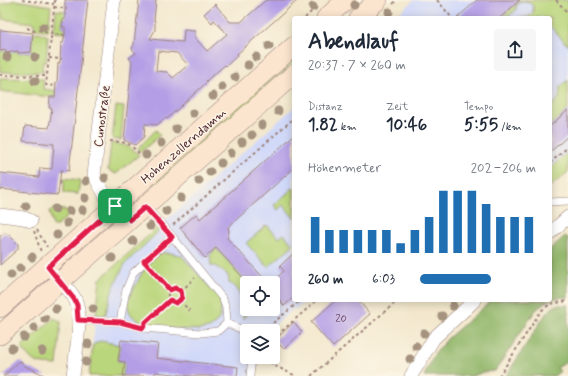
<!DOCTYPE html>
<html lang="de">
<head>
<meta charset="utf-8">
<style>
  body { margin:0; font-family:Mynerve,sans-serif; background:#f6f6f7; color:#1f2937; height:100vh; display:flex; flex-direction:column; font-size:15px; white-space:nowrap }
  * { box-sizing:border-box; margin:0 }
  p { font-size:13px; color:#747a83 }
  .icon { flex:none; width:22px; height:22px; fill:none; stroke:currentColor; stroke-width:2; stroke-linecap:round; stroke-linejoin:round }
  .map { position:relative; flex:1; overflow:hidden }
  .panel { position:absolute; left:292px; top:16px; width:260px; height:286px; display:flex; flex-direction:column; background:#fff; border-radius:4px; box-shadow:0 2px 10px #0003 }
  .panel>* { flex:none }
  .fabs { position:absolute; left:240px; top:276px; display:grid; gap:8px }
  .fabs a { display:grid; place-items:center; width:40px; height:40px; border-radius:4px; background:#fff; box-shadow:0 2px 10px #0003; font-size:20px }
  .pin { position:absolute; display:grid; place-items:center; width:34px; height:34px; color:#fff; margin:-17px; border-radius:8px; box-shadow:0 2px 6px #0006 }
  .round { display:grid; place-items:center; flex:none; width:42px; height:42px; border-radius:4px; background:#f6f6f7 }
  .head { display:flex; align-items:center; justify-content:space-between; height:68px; padding:0 16px }
  h1 { font-size:22px; font-weight:800; line-height:30px }
  .figures { display:grid; grid-template-columns:repeat(3,1fr); gap:6px; height:68px; padding:4px 16px }
  .figures div { display:grid; align-content:center }
  .figures b { font-size:17px; font-weight:800 }
  .figures small { font-size:11px; font-weight:400 }
  .figures p { font-size:11px }
  .chart { height:112px; padding:8px 16px }
  .chart p { display:flex; justify-content:space-between }
  .chart svg { width:100%; height:72px; margin-top:4px; stroke:#1f6fb2; stroke-width:6 }
  ul { padding:0 16px; list-style:none; font-size:13px }
  li { display:grid; grid-template-columns:64px 48px 1fr; align-items:center; height:30px }
  li i { height:10px; border-radius:5px; background:#1f6fb2 }
  .map>svg:first-child { display:block }
  .built { fill:#d1d9f9; fill-rule:evenodd }
  .green { fill:#bad67c; stroke:#827a54 }
  .forest { fill:#93b76c; stroke:#6e6b4c }
  .building { fill:#b49fe6; fill-rule:evenodd }
  .lines { fill:none; stroke-linecap:round; stroke-linejoin:round }
  .lane-casing { stroke:#9e847c; stroke-width:8 }
  .street-casing { stroke:#9e847c; stroke-width:14 }
  .secondary-casing { stroke:#9e847c; stroke-width:20 }
  .path { stroke:#9e847c; stroke-width:2; stroke-dasharray:3 3; stroke-linecap:butt }
  .lane { stroke:#fff; stroke-width:7 }
  .street { stroke:#fff; stroke-width:13 }
  .secondary { stroke:#fbe5cf; stroke-width:19 }
  .tree { fill:#a5937f }
  .route-casing { stroke:#fff; stroke-width:8 }
  .route { stroke:#e11d48; stroke-width:5 }
  .labels { text-anchor:middle; stroke-width:3; stroke-linejoin:round; paint-order:stroke }
  .number-label { font-size:11px; fill:#643f5a }
  .street-label { font-size:13px; fill:#4a1f2b; stroke:#fcf5e5 }
</style>
</head>
<body>
<div class="map">
<svg width="568" height="376" viewBox="0 0 568 376">
  <rect width="100%" height="100%" fill="#fcf5e5"/>
  <filter id="ink" filterUnits="userSpaceOnUse"><feTurbulence type="fractalNoise" baseFrequency=".025" numOctaves="2"/><feDisplacementMap in="SourceGraphic" scale="8" xChannelSelector="R" yChannelSelector="G"/><feConvolveMatrix kernelMatrix="1 2 1 2 8 2 1 2 1" color-interpolation-filters="sRGB"/></filter>
  <filter id="wash" filterUnits="userSpaceOnUse"><feTurbulence type="fractalNoise" baseFrequency=".012" numOctaves="4" result="noise"/><feDisplacementMap in="SourceGraphic" scale="16" xChannelSelector="R" yChannelSelector="G"/><feGaussianBlur stdDeviation="0.9" result="paint"/><feColorMatrix in="noise" values="0 0 0 0 0 0 0 0 0 0 0 0 0 0 0 0 0 1.4 0 .05"/><feComposite in="paint" operator="in"/></filter>
  <g filter="url(#wash)">
    <rect width="100%" height="100%" fill="#f3e8cd"/>
    <path class="built" d="M414,0H537L568,34V157L550,173V18H394Z
      M294,107V300H306L296,310L294,308L268,331H247V357H257L255,376H89L100,279ZM247,283H273V309H247Z"/>
    <path class="green" d="M15,0L51,6L48,31L39,29H34V23L2,19V14H0V5Z
      M515,0H568V46L550,26V18H543L541,16L538,18H519L528,17L533,13V6L527,1C521,1 516,3 516,10L509,16L508,15L504,18H501L517,3Z
      M56,10L67,11L66,18L63,19L62,26L65,27V33L54,32Z
      M38,32L48,36L46,62H43L42,70H45L44,72H0V51H18V53L31,52L33,33Z
      M294,54V65L156,188L150,182Z
      M0,78L44,79L43,89L58,91V98L0,91Z
      M568,80V110L552,124L550,121V108L559,98L560,87Z
      M116,106L124,107L121,140L112,139Z
      M156,130L160,135L141,152L138,148Z
      M111,143C123,144 130,146 139,155L116,174L108,170Z
      M568,152V172L550,187V168Z
      M64,178L80,180L78,194L64,193Z
      M294,187V218L283,205L278,210L274,205Z
      M56,209L72,211V212L57,226H53L49,211Z
      M267,225L279,238L284,234L293,245L268,267L246,243Z
      M158,227L160,230L125,264L113,288L105,316L96,315L100,279Z
      M216,248L248,283L247,309H250L243,319C243,305 243,289 229,283L228,275L215,266H211L210,255Z
      M162,253H171L182,256L220,299L221,310L220,317L215,324L209,328L200,330C183,329 128,331 128,305C128,298 133,289 137,283C142,271 150,257 162,253Z
      M54,318L61,322L57,365C36,364 34,364 21,347Z
      M101,341L120,345L118,361L125,362L123,376H89L93,345L97,342Z"/>
    <path class="forest" d="M565,236L568,238V297L556,298L545,302L535,311L495,371L484,372L472,376H424L434,355L448,338L492,300H550V249Z
      M557,305H568V361L557,368L560,371L554,376H506L545,315L552,308Z"/>
    <g id="blocks">
      <path class="building" d="M65,0H88L69,171L61,170L58,195L0,189V173L39,177L40,168L52,169L54,144L23,141L25,126L49,128L52,108H49L50,97H55L56,82H57L58,63H60L61,43H63L65,35V27H62L63,19H65Z
        M139,0H156L154,20L155,21V30L150,39L183,42L184,30L195,31V38L207,51L227,34L214,20L212,23L204,14L215,4L230,22H241L266,0H298L237,54L238,55L226,66L225,65L206,81L207,82L167,119L165,118L157,125L145,124L144,137L135,145L124,140L132,62L129,58L136,53L132,49L134,44ZM158,51L177,53L188,65L173,78L167,72L156,71Z
        M477,0H520L500,18H457Z
        M0,30L33,33L31,52L18,53V51L6,53V50L0,51Z
        M568,110V136L550,152V126Z
        M294,135V168L228,227L229,232L227,238L268,283H248L216,248L205,258L180,228L196,214L200,219Z
        M4,233L8,234L18,244V249L0,265V236Z
        M294,253V297L284,306L280,300L273,306V281L284,271L280,266Z
        M336,300H358L370,314L333,347L311,322Z
        M294,322L302,332L284,349L275,340Z
        M121,340L158,344L156,358L238,367L237,376H191L156,372L153,376H123L125,362L118,361Z
        M20,361L25,366L46,376H3Z"/>
    </g>
  </g>
  <g filter="url(#ink)">
    <use href="#blocks" fill-opacity="0" stroke="#9e847c" stroke-width="1"/>
    <g class="lines">
      <g class="lane-casing">
        <path id="lane" d="M550,202L568,201
          M78,320L105,321L120,322L143,328L201,333L218,331L227,323L226,308L223,299L162,224L145,207
          M120,322L126,290L133,273L172,237
          M227,323L238,328
          M243,331L247,333
          M262,331L267,328
          M250,376L252,357"/>
      </g>
      <g class="street-casing">
        <path id="street" d="M114,0L94,175L105,195L130,220
          M0,215L24,218L31,221
          M550,233L568,217
          M55,276C63,284 75,294 77,305C82,323 75,357 73,376
          M411,376L434,338L475,300"/>
      </g>
      <g class="secondary-casing">
        <path id="secondary" d="M326,18L346,0
          M358,18L378,0
          M0,308L294,46
          M0,335L294,74"/>
      </g>
      <path class="path" d="M22,0L54,4
        M55,0L46,85L56,86
        M437,0L452,18
        M556,0L568,13
        M393,4L397,0
        M54,7L67,9
        M305,18L312,11
        M27,28L34,31L39,30L51,34L65,35
        M49,58L62,59
        M0,75L47,76
        M110,141C127,142 130,143 141,156
        M550,163L568,147
        M173,225L294,118
        M37,230L47,247
        M34,231L41,252
        M151,269L170,290
        M168 295a7 7 0 1 1 14 0a7 7 0 1 1-14 0Z
        M181,291L195,278
        M180,301L190,311
        M149,320L170,301
        M273,323L301,300
        M273,339L317,300
        M267,357L273,365L296,376
        M311,376L398,300
        M499,376L541,311L550,304L568,301"/>
      <use href="#lane" class="lane"/>
      <use href="#street" class="street"/>
      <use href="#secondary" class="secondary"/>
    </g>
    <g class="tree">
      <circle cx="354" cy="5" r="4.5"/>
      <circle cx="313" cy="7" r="4.5"/>
      <circle cx="389" cy="12" r="4.5"/>
      <circle cx="43" cy="27" r="4.5"/>
      <circle cx="269" cy="46" r="4.5"/>
      <circle cx="7" cy="57" r="4.5"/>
      <circle cx="35" cy="57" r="4.5"/>
      <circle cx="256" cy="57" r="4.5"/>
      <circle cx="248" cy="65" r="4.5"/>
      <circle cx="235" cy="77" r="4.5"/>
      <circle cx="35" cy="81" r="4.5"/>
      <circle cx="222" cy="87" r="4.5"/>
      <circle cx="213" cy="96" r="4.5"/>
      <circle cx="278" cy="111" r="4.5"/>
      <circle cx="193" cy="113" r="4.5"/>
      <circle cx="262" cy="125" r="4.5"/>
      <circle cx="176" cy="129" r="4.5"/>
      <circle cx="252" cy="135" r="4.5"/>
      <circle cx="242" cy="142" r="4.5"/>
      <circle cx="161" cy="143" r="4.5"/>
      <circle cx="231" cy="153" r="4.5"/>
      <circle cx="146" cy="155" r="4.5"/>
      <circle cx="221" cy="163" r="4.5"/>
      <circle cx="210" cy="172" r="4.5"/>
      <circle cx="105" cy="178" r="4.5"/>
      <circle cx="86" cy="181" r="4.5"/>
      <circle cx="199" cy="181" r="4.5"/>
      <circle cx="85" cy="198" r="4.5"/>
      <circle cx="181" cy="198" r="4.5"/>
      <circle cx="26" cy="206" r="4.5"/>
      <circle cx="55" cy="209" r="4.5"/>
      <circle cx="82" cy="210" r="4.5"/>
      <circle cx="70" cy="211" r="4.5"/>
      <circle cx="166" cy="211" r="4.5"/>
      <circle cx="67" cy="223" r="4.5"/>
      <circle cx="150" cy="226" r="4.5"/>
      <circle cx="57" cy="235" r="4.5"/>
      <circle cx="133" cy="241" r="4.5"/>
      <circle cx="32" cy="257" r="4.5"/>
      <circle cx="112" cy="258" r="4.5"/>
      <circle cx="20" cy="268" r="4.5"/>
      <circle cx="11" cy="275" r="4.5"/>
      <circle cx="453" cy="306" r="4.5"/>
      <circle cx="56" cy="309" r="4.5"/>
      <circle cx="93" cy="309" r="4.5"/>
      <circle cx="442" cy="316" r="4.5"/>
      <circle cx="45" cy="319" r="4.5"/>
      <circle cx="34" cy="328" r="4.5"/>
      <circle cx="424" cy="333" r="4.5"/>
      <circle cx="24" cy="337" r="4.5"/>
      <circle cx="88" cy="344" r="4.5"/>
      <circle cx="416" cy="346" r="4.5"/>
      <circle cx="12" cy="348" r="4.5"/>
      <circle cx="42" cy="351" r="4.5"/>
      <circle cx="410" cy="359" r="4.5"/>
      <circle cx="86" cy="362" r="4.5"/>
    </g>
  </g>
  <g class="lines" filter="url(#ink)">
    <g class="route-casing">
      <path id="route" d="M115,206L130,220L145,207L172,237L144,261L170,290L175,288L181,291L182,297L180,300L176,303L170,300L146,322L143,328L120,322L78,320L77,305L74,299L48,267Z"/>
    </g>
    <use href="#route" class="route"/>
  </g>
  <g class="labels">
    <g class="number-label">
      <text x="341" y="322">20</text>
    </g>
    <g class="street-label">
      <text transform="translate(101 116) rotate(-83)" y="5">Cunostraße</text>
      <text transform="translate(183 145) rotate(-41)" y="5">Hohenzollerndamm</text>
    </g>
  </g>
</svg>
<div class="fabs">
<a><svg class="icon" aria-label="locate" viewBox="0 0 24 24"><circle cx="12" cy="12" r="6"/><path d="M12 2v4M12 18v4M2 12h4M18 12h4"/></svg></a>
<a><svg class="icon" aria-label="layers" viewBox="0 0 24 24"><path d="M12 4l9 5-9 5-9-5zM3 14l9 5 9-5"/></svg></a>
</div>
<div class="pin" style="left:115px;top:206px;background:#1e9e55"><svg class="icon" aria-label="arrive" viewBox="0 0 24 24"><path d="M6 21V4h12l-3 4 3 4H6"/></svg></div>
<section class="panel">
<div class="head"><div><h1>Abendlauf</h1><p>20:37 · 7 × 260 m</p></div><a class="round"><svg class="icon" aria-label="share" viewBox="0 0 24 24"><path d="M12 15V3M7 8l5-5 5 5M5 13v7h14v-7"/></svg></a></div>
<div class="figures">
<div><p>Distanz</p><b>1.82<small> km</small></b></div>
<div><p>Zeit</p><b>10:46</b></div>
<div><p>Tempo</p><b>5:55<small> /km</small></b></div>
</div>
<div class="chart"><p><span>Höhenmeter</span>202–206 m</p>
<svg viewBox="0 0 160 44" preserveAspectRatio="none"><path d="M5 44V22M15 44V30M25 44V30M35 44V30M45 44V30M55 44V30M65 44V38M75 44V30M85 44V22M95 44V6M105 44V6M115 44V6M125 44V14M135 44V22M145 44V22M155 44V22"/></svg>
</div>
<ul>
<li><b>260 m</b>6:03<i style="width:61%"></i></li>
</ul>
</section>
</div>
</body>
</html>
